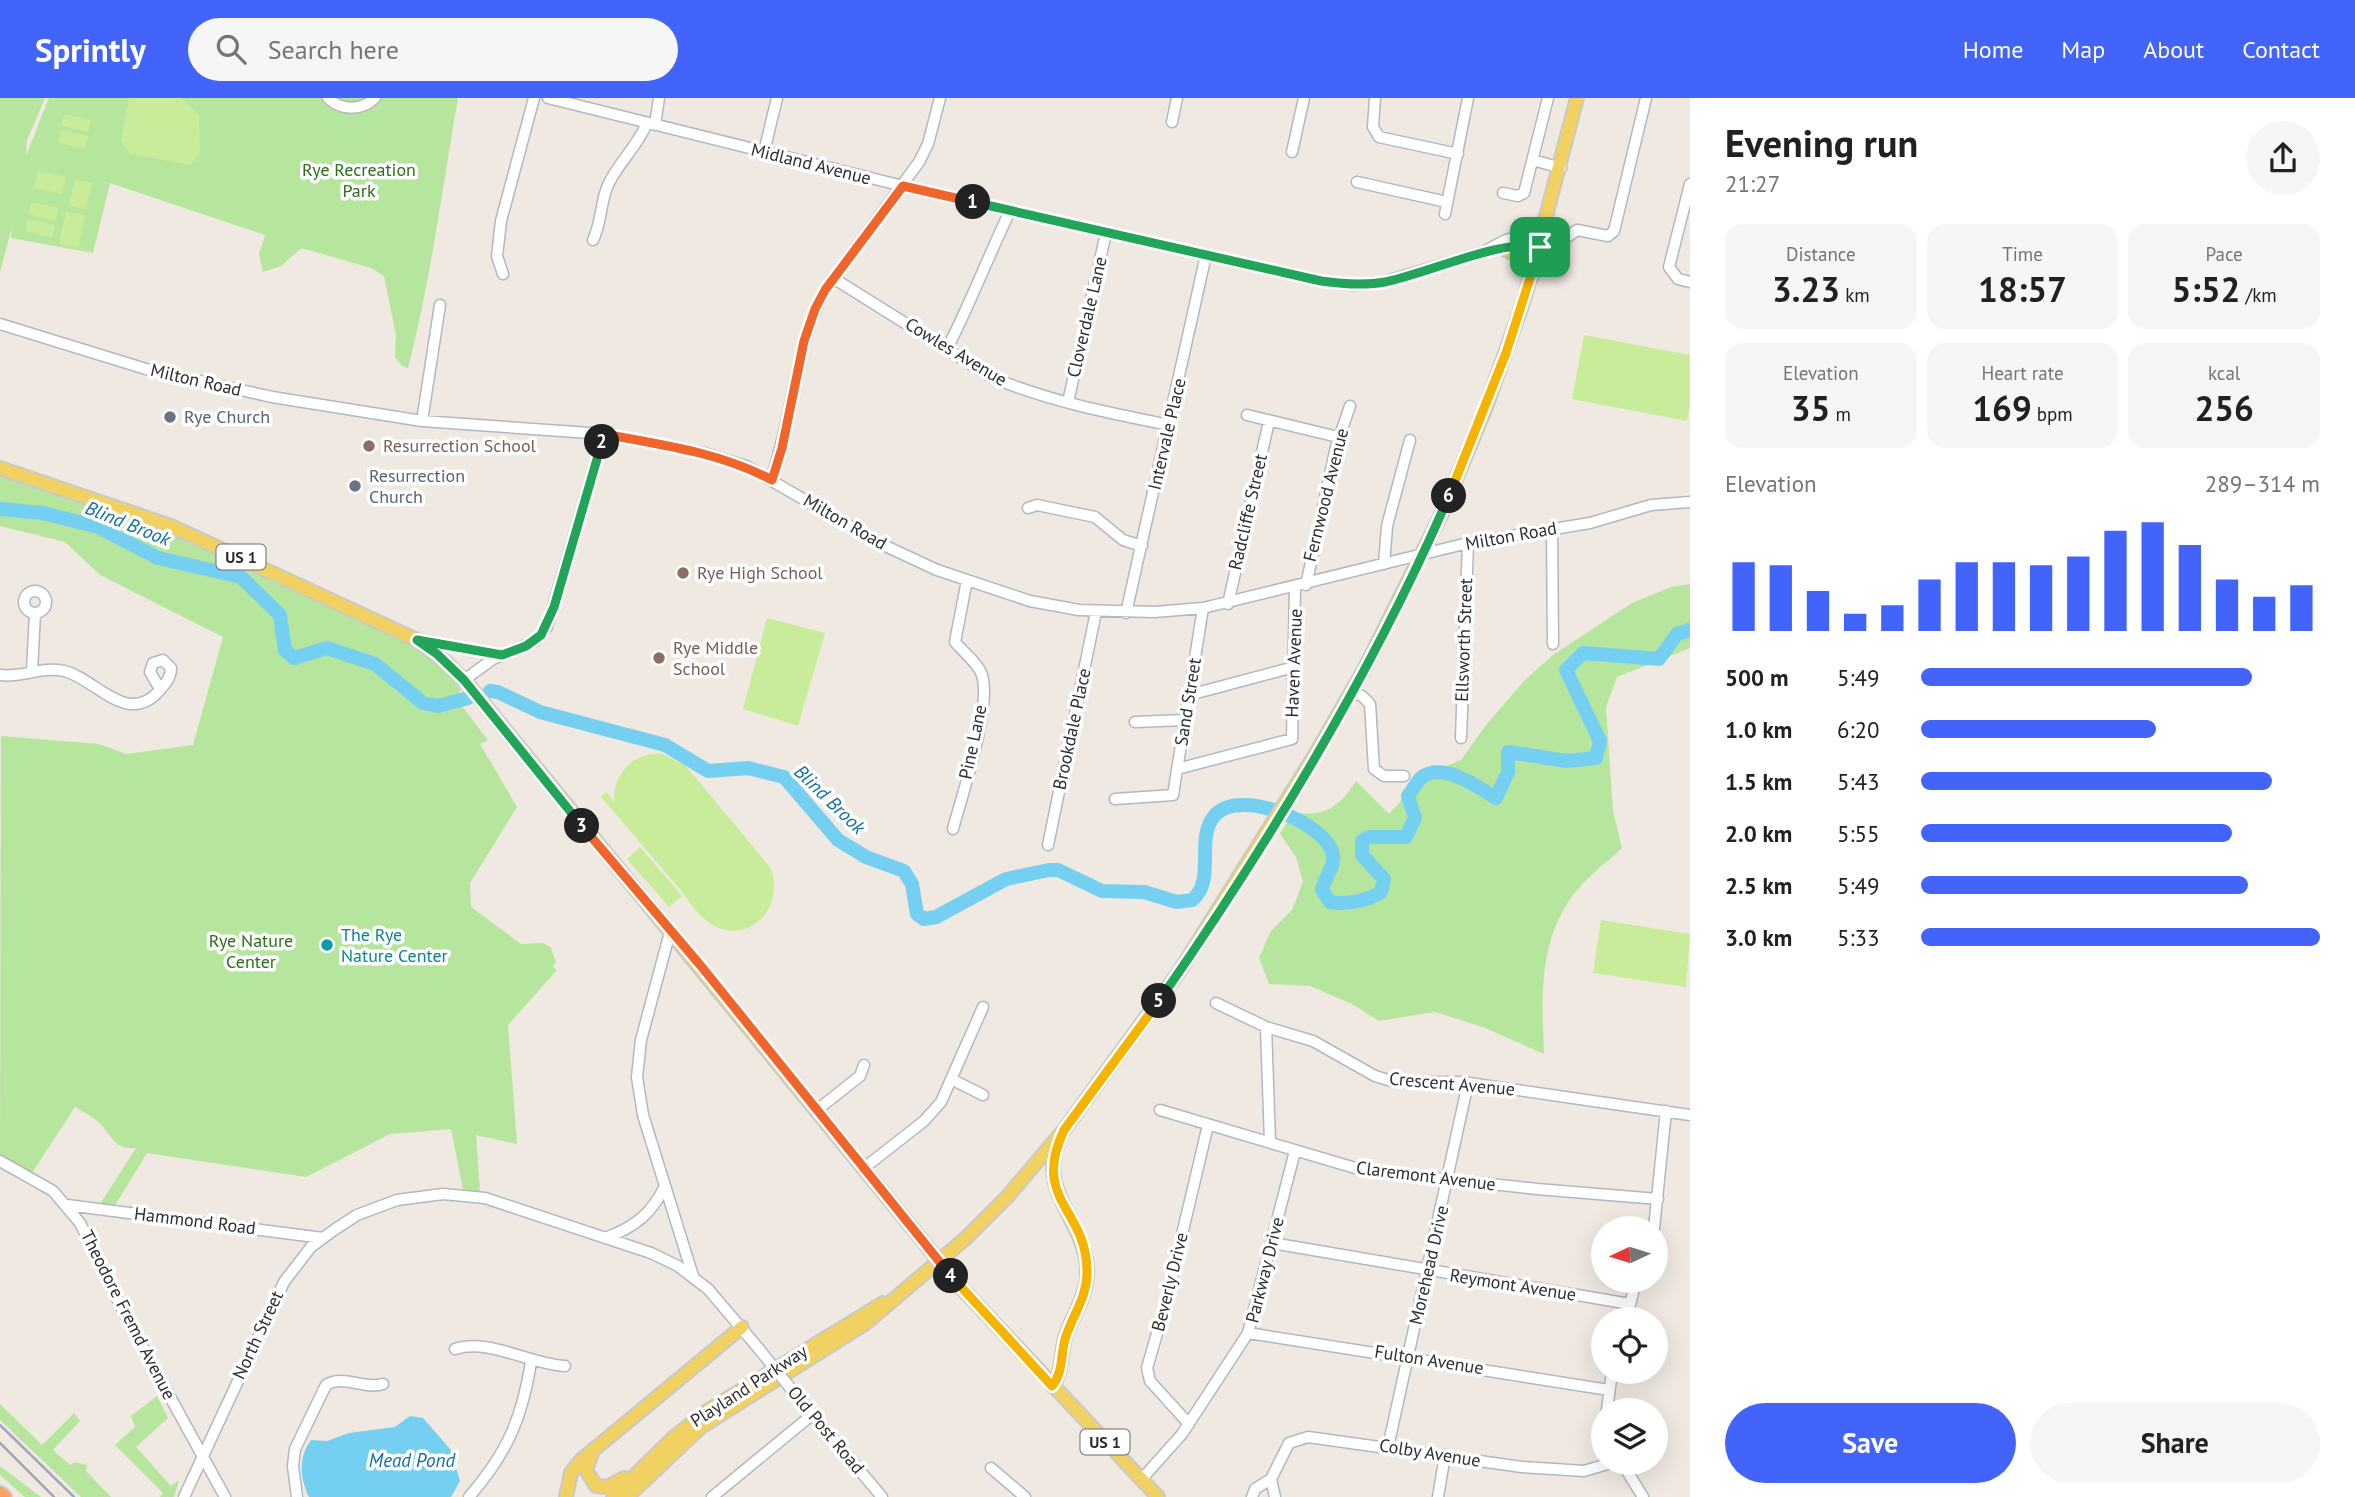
<!DOCTYPE html>
<html lang="en">
<head>
<meta charset="utf-8">
<style>
  body { margin:0; font-family:"PT Sans",sans-serif; background:#f6f6f6; color:#202124; height:100vh; display:flex; flex-direction:column; font-size:26px; white-space:nowrap }
  * { box-sizing:border-box; margin:0 }
  p { font-size:23px; color:#757577 }
  .icon { flex:none; width:38px; height:38px; fill:none; stroke:currentColor; stroke-width:2; stroke-linecap:round; stroke-linejoin:round }
  .map { position:relative; flex:1; overflow:hidden }
  .panel { display:flex; flex-direction:column; background:#fff; width:665px }
  .panel>* { flex:none }
  .needle { width:46px; rotate:266deg }
  .fabs { position:absolute; left:1591px; top:1118px; display:grid; gap:14px }
  .fabs a { display:grid; place-items:center; width:77px; height:77px; border-radius:50%; background:#fff; box-shadow:0 7px 28px #0002; font-size:35px }
  .pin { position:absolute; display:grid; place-items:center; width:60px; height:60px; color:#fff; margin:-30px; border-radius:14px; box-shadow:0 4px 10px #0006 }
  .km { position:absolute; width:35px; height:35px; margin:-18px; border-radius:50%; background:#222; color:#fff; font-size:19px; line-height:35px; text-align:center }
  .round { display:grid; place-items:center; flex:none; width:74px; height:74px; border-radius:37px; background:#f6f6f6 }
  .overview { display:flex; align-items:center; justify-content:space-between; height:119px; padding:0 35px }
  h1 { font-size:38px; font-weight:700; line-height:52px }
  .figures { display:grid; grid-template-columns:repeat(3,1fr); gap:10px; height:119px; padding:7px 35px }
  .figures div { display:grid; align-content:center; border-radius:18px; background:#f6f6f6; text-align:center }
  .figures b { font-size:35px; font-weight:700 }
  .figures small { font-size:19px; font-weight:400 }
  .figures p { font-size:19px }
  .chart { height:196px; padding:14px 35px }
  .chart p { display:flex; justify-content:space-between }
  .chart svg { width:100%; height:126px; margin-top:7px; stroke:#4264fb; stroke-width:6 }
  .cta { display:flex; gap:14px; margin-top:auto; padding:14px 35px }
  .cta a { flex:1; height:80px; border-radius:42px; background:#4264fb; color:#fff; font-size:28px; font-weight:700; line-height:80px; text-align:center }
  .cta a+a { background:#f6f6f6; color:#202124 }
  ul { padding:0 35px; list-style:none; font-size:23px }
  li { display:grid; grid-template-columns:112px 84px 1fr; align-items:center; height:52px }
  li i { height:18px; border-radius:9px; background:#4264fb }
  header { display:flex; align-items:center; gap:42px; box-sizing:border-box; height:98px; padding:0 35px; background:#4264fb; color:#fff }
  header strong { font-size:33px }
  nav { display:flex; gap:38px; margin-inline-start:auto; font-size:24px }
  .search { width:490px; height:63px; background:#f6f6f6; display:flex; align-items:center; gap:18px; box-sizing:border-box; padding:0 24px; border-radius:38px; color:#757577; font-size:26px }
  main { display:flex; flex:1; min-height:0 }
  .map>svg:first-child { display:block }
  .green { fill:#b6e59e }
  .pitch { fill:#c9ec9a }
  .water { fill:#75cff0 }
  .lines { fill:none; stroke-linecap:round; stroke-linejoin:round }
  .river { stroke:#75cff0; stroke-width:14 }
  .minor-casing { stroke:#b4b7c1; stroke-width:13 }
  .major-casing { stroke:#c9c9c9; stroke-width:16 }
  .highway-casing { stroke:#c9c9c9; stroke-width:18 }
  .minor { stroke:#fff; stroke-width:10 }
  .major { stroke:#f2d163; stroke-width:12 }
  .highway { stroke:#ffa35c; stroke-width:14 }
  .rail { stroke:#a3a6b8; stroke-width:2.5 }
  .minor-bridge-casing { stroke:#b4b7c1; stroke-width:13; stroke-linecap:butt }
  .major-bridge-casing { stroke:#c9c9c9; stroke-width:16; stroke-linecap:butt }
  .minor-bridge { stroke:#fff; stroke-width:10 }
  .major-bridge { stroke:#f2d163; stroke-width:12 }
  .split-1-casing { stroke:#fff; stroke-width:14 }
  .split-2-casing { stroke:#fff; stroke-width:14 }
  .split-3-casing { stroke:#fff; stroke-width:14 }
  .split-4-casing { stroke:#fff; stroke-width:14 }
  .split-5-casing { stroke:#fff; stroke-width:14 }
  .split-6-casing { stroke:#fff; stroke-width:14 }
  .split-7-casing { stroke:#fff; stroke-width:14 }
  .split-1 { stroke:#22a559; stroke-width:9 }
  .split-2 { stroke:#f0652b; stroke-width:9 }
  .split-3 { stroke:#22a559; stroke-width:9 }
  .split-4 { stroke:#f0652b; stroke-width:9 }
  .split-5 { stroke:#f5b400; stroke-width:9 }
  .split-6 { stroke:#22a559; stroke-width:9 }
  .split-7 { stroke:#f5b400; stroke-width:9 }
  .worship-dot { fill:#6b7280; stroke:#fff; stroke-width:2.5 }
  .education-dot { fill:#8d6e63; stroke:#fff; stroke-width:2.5 }
  .culture-dot { fill:#0f9aa8; stroke:#fff; stroke-width:2.5 }
  .labels { text-anchor:middle; stroke-width:7; stroke-linejoin:round; paint-order:stroke }
  .shield { fill:#fff; stroke:#6d6d6d; stroke-width:2 }
  .shield-label { font-size:16px; font-weight:bold; fill:#2e2e2e }
  .street-label { font-size:18px; fill:#2e2e2e; stroke:#fff }
  .park-label { font-size:18px; fill:#2c6e1b; stroke:#fff }
  .worship-label { font-size:18px; fill:#5b616d; stroke:#fff; text-anchor:start }
  .education-label { font-size:18px; fill:#785e54; stroke:#fff; text-anchor:start }
  .culture-label { font-size:18px; fill:#0d838f; stroke:#fff; text-anchor:start }
  .water-label { font-size:19px; font-style:italic; fill:#0d6fa3; stroke:#fff }
</style>
</head>
<body>
<header>
<strong>Sprintly</strong>
<div class="search"><svg class="icon" aria-label="search" viewBox="0 0 24 24"><circle cx="10" cy="10" r="6"/><path d="M15 15l6 6"/></svg>Search here</div>
<nav><a>Home</a><a>Map</a><a>About</a><a>Contact</a></nav>
</header>
<main>
<div class="map">
<svg width="1690" height="1399" viewBox="0 0 1690 1399">
  <rect width="100%" height="100%" fill="#efe9e1"/>
  <path class="green" d="M0,0H45L27,42L26,58L49,0H458C442,91 431,181 408,270L402,268L395,259L396,237L384,178L371,170L305,151H300L281,168L263,174L259,156L265,137L110,85L93,155L11,140L12,129L0,174Z
    M0,376L147,425L404,541L432,557V563L443,570L461,592L455,599L488,642L480,646L517,709L470,785L471,809L521,846L543,845L551,850L556,864L553,869L557,872L508,927L517,1046L476,1037L480,1094L463,1091L451,1031L390,1036L306,1079L147,1055L114,1109L100,1106L136,1050C113,1053 112,1035 96,1022C90,1017 82,1013 75,1009L32,1075L0,1059L1,638L99,646L126,656L193,647L223,539L100,477L65,444L0,428Z
    M1690,486V550L1617,579L1606,609L1613,713L1622,750C1605,766 1584,781 1571,800C1538,847 1542,901 1544,956L1483,929L1435,914L1379,923L1352,906L1310,888L1269,886L1259,860L1271,833L1292,812L1303,784L1296,759L1280,736L1293,714C1325,720 1340,708 1356,683L1389,716L1400,704L1404,692L1412,682L1461,662L1486,627L1524,583L1553,557L1632,505L1671,489Z
    M157,1298L168,1320L136,1349L171,1388L179,1382L174,1399H160L163,1395L115,1347L135,1329L131,1318Z
    M0,1306L42,1347L74,1315L80,1323L53,1352L70,1367L75,1364L87,1367L86,1373L111,1399H81L0,1322Z
    M0,1368L41,1399H25L0,1377Z"/>
  <path class="pitch" d="M129,0H181L199,17L200,54L191,67L130,56L121,43Z
    M64,16L91,22L88,34L61,28Z
    M61,32L88,38L85,51L58,45Z
    M37,73L66,79L62,96L34,90Z
    M75,81L92,85L86,112L69,108Z
    M31,104L58,110L56,123L28,116Z
    M66,113L85,117L79,150L59,146Z
    M28,121L55,127L52,140L25,133Z
    M1584,237L1690,257V304L1687,323L1572,301Z
    M767,520L825,535L798,628L743,611Z
    M662,656L685,667L770,769C786,805 753,847 714,828C699,820 688,802 678,789C652,759 627,729 601,699L606,694L614,703C613,675 634,654 662,656Z
    M640,749L682,798L669,809L627,761Z
    M1601,822L1690,836L1686,889L1593,875Z"/>
  <path class="water" d="M410,1318L423,1320L451,1352L460,1383L451,1399H309C300,1380 298,1360 311,1342L327,1343L349,1335L395,1329Z"/>
  <g class="lines">
    <path class="river" d="M0,411L43,415L98,429L158,460L241,479L280,517L285,552L294,560L327,550L375,566L423,605L438,608L468,600
      M490,593L498,594L540,614L665,647L708,673L748,670L784,679L838,742L866,759L904,773L912,786L917,816L924,821L936,819L1006,781L1049,772H1058L1102,793L1144,794L1177,804L1192,802C1217,782 1194,741 1215,717C1240,689 1327,725 1333,757C1335,770 1324,780 1322,792L1330,804C1346,807 1367,803 1381,794L1384,781L1362,757V743L1369,739H1406L1415,720L1408,698C1412,693 1417,683 1422,679C1444,664 1478,689 1496,700L1508,674V654L1567,663L1596,660L1600,643L1566,572L1583,555L1659,561L1677,536L1690,532"/>
    <g class="minor-casing">
      <path id="minor" d="M328,0C342,13 361,13 375,0
        M548,0L903,88L1321,183L1353,187L1383,184L1484,154L1525,146L1555,148L1577,132L1608,138L1614,133L1646,0
        M1375,0L1373,29L1379,39L1458,56
        M1172,24L1177,0
        M655,27L659,0
        M764,54L777,0
        M1292,54L1304,0
        M1533,62L1561,70
        M1357,84L1447,104
        M1690,86L1669,169L1678,181L1690,184
        M1503,95L1518,98L1524,95L1548,0
        M1445,116L1468,0
        M593,142C602,124 600,105 608,87C618,65 637,49 647,25
        M1487,152L1506,142L1545,131
        M503,176L497,158L501,123L534,0
        M833,180L991,279C1048,303 1109,315 1169,327
        M0,226L146,271L272,299L422,323L604,336L704,355L746,368L879,445L937,472L1030,503L1079,512L1154,514L1203,510L1468,445L1590,425L1651,407L1690,404
        M947,251C970,206 988,159 1010,113
        M1068,304L1106,135
        M1247,317L1338,339
        M422,323L440,207
        M771,381C793,319 794,250 825,192L919,64L928,46L940,0
        M1028,410L1037,407L1095,419L1123,442L1142,448
        M1552,431L1553,546
        M1384,466L1387,428L1410,342
        M1306,487L1336,349L1350,308
        M24 504a11 11 0 1 1 22 0a11 11 0 1 1-22 0Z
        M1228,506L1269,323
        M1126,515L1206,157
        M420,542L502,557
        M32,573L35,515
        M0,577C22,580 42,568 64,573C95,580 127,629 159,593C165,586 171,580 171,570L163,562L153,565L150,574L160,591
        M464,582L493,561L535,543L547,529L604,336
        M1351,594L1362,598L1370,606L1374,671L1384,678H1404
        M1189,597L1294,569
        M1135,624L1185,622
        M1461,640L1468,445
        M1177,671L1292,641L1295,490
        M1115,701L1173,697L1203,510
        M953,731C962,697 992,609 982,577C978,565 963,554 955,544L967,482
        M1048,747L1096,514
        M670,834L641,942L637,979L643,1017L693,1178
        M1216,905L1266,929L1313,943L1375,978L1395,984H1462L1690,1017
        M1266,929L1270,1044
        M953,982L983,997
        M817,1012L860,978L864,967
        M1160,1012L1362,1072L1537,1091L1658,1101
        M0,1063L53,1093L80,1125L124,1215L225,1399
        M864,1070L924,1023L941,1004L983,909
        M67,1107L323,1140
        M1654,1130L1666,1013
        M608,1139C636,1128 652,1115 665,1088
        M1272,1145L1630,1206
        M1626,1222L1636,1183
        M1248,1235L1609,1292
        M455,1251C489,1240 529,1266 565,1268
        M792,1292L882,1399
        M1607,1312L1612,1274
        M1189,1326L1150,1283L1147,1270L1166,1204L1208,1027
        M1388,1349L1468,985
        M1622,1365L1643,1399
        M991,1370L1025,1399
        M1271,1381L1289,1345L1308,1339L1522,1369L1584,1373L1611,1365
        M1141,1382L1182,1336L1248,1235L1295,1053
        M184,1399L284,1184L311,1149L334,1132L357,1117L397,1102L443,1096L485,1100L651,1155L678,1168L708,1191L759,1251
        M297,1399L293,1368L295,1351L326,1287C343,1276 364,1292 383,1286
        M469,1399C507,1355 522,1321 531,1264
        M712,1399L813,1316
        M1252,1399L1255,1391L1271,1381L1275,1399
        M1438,1399L1445,1357"/>
    </g>
    <g class="major-casing">
      <path id="major" d="M1504,151L1524,161L1532,178
        M0,370L171,428L417,542L446,564L471,590L926,1147
        M953,1181L1158,1399
        M1052,1288C1064,1274 1060,1254 1066,1237C1074,1214 1088,1197 1087,1172C1086,1124 1038,1094 1058,1046
        M592,1355L586,1372L596,1388L607,1389L624,1380
        M566,1399L571,1375L580,1363L742,1229
        M613,1399L673,1340L707,1313L883,1205
        M627,1399L701,1329L866,1225L966,1140L1007,1099L1064,1032L1179,874L1315,657L1365,570L1442,415L1486,309L1524,202L1577,0"/>
    </g>
    <g class="highway-casing">
      <path id="highway" d="M0,1396L4,1399"/>
    </g>
    <use href="#minor" class="minor"/>
    <use href="#major" class="major"/>
    <use href="#highway" class="highway"/>
    <path class="rail" d="M0,1327L74,1399
      M0,1345L54,1399"/>
    <g class="minor-bridge-casing">
      <path id="minor-bridge" d="M759,1251L792,1292"/>
    </g>
    <g class="major-bridge-casing">
      <path id="major-bridge" d="M926,1147L953,1181"/>
    </g>
    <use href="#minor-bridge" class="minor-bridge"/>
    <use href="#major-bridge" class="major-bridge"/>
  </g>
  <g class="lines">
    <g class="split-1-casing">
      <path id="split-1" d="M973,104L1321,183C1342,186 1363,188 1385,184C1423,177 1507,139 1540,149"/>
    </g>
    <g class="split-2-casing">
      <path id="split-2" d="M602,344L604,336C662,347 719,354 772,382L782,350L804,243L815,211L825,192L903,88L973,104"/>
    </g>
    <g class="split-3-casing">
      <path id="split-3" d="M582,728L464,582L437,556L417,542L502,557L526,548L541,537L554,509L602,344"/>
    </g>
    <g class="split-4-casing">
      <path id="split-4" d="M582,728L701,868L951,1178"/>
    </g>
    <g class="split-5-casing">
      <path id="split-5" d="M951,1178L1052,1288C1064,1274 1060,1255 1066,1238C1074,1215 1088,1197 1087,1172C1086,1110 1031,1102 1064,1032L1159,903"/>
    </g>
    <g class="split-6-casing">
      <path id="split-6" d="M1159,903C1269,745 1372,576 1449,398"/>
    </g>
    <g class="split-7-casing">
      <path id="split-7" d="M1449,398L1506,255L1540,149"/>
    </g>
    <use href="#split-1" class="split-1"/>
    <use href="#split-2" class="split-2"/>
    <use href="#split-3" class="split-3"/>
    <use href="#split-4" class="split-4"/>
    <use href="#split-5" class="split-5"/>
    <use href="#split-6" class="split-6"/>
    <use href="#split-7" class="split-7"/>
  </g>
  <g class="worship-dot">
    <circle cx="170" cy="319" r="7"/>
    <circle cx="355" cy="388" r="7"/>
  </g>
  <g class="education-dot">
    <circle cx="369" cy="348" r="7"/>
    <circle cx="683" cy="475" r="7"/>
    <circle cx="659" cy="560" r="7"/>
  </g>
  <circle class="culture-dot" cx="327" cy="847" r="7"/>
  <g class="labels">
    <g class="shield">
      <rect x="216.5" y="446.5" width="49" height="25" rx="5"/>
      <rect x="1080.5" y="1331.5" width="49" height="25" rx="5"/>
    </g>
    <g class="shield-label">
      <text x="241" y="465">US 1</text>
      <text x="1105" y="1350">US 1</text>
    </g>
    <g class="street-label">
      <text transform="translate(811 66) rotate(14)" y="6">Midland Avenue</text>
      <text transform="translate(1087 219) rotate(-77)" y="6">Cloverdale Lane</text>
      <text transform="translate(956 254) rotate(31)" y="6">Cowles Avenue</text>
      <text transform="translate(196 282) rotate(13)" y="6">Milton Road</text>
      <text transform="translate(1167 336) rotate(-77)" y="6">Intervale Place</text>
      <text transform="translate(1326 397) rotate(-76)" y="6">Fernwood Avenue</text>
      <text transform="translate(1248 414) rotate(-77)" y="6">Radcliffe Street</text>
      <text transform="translate(845 424) rotate(30)" y="6">Milton Road</text>
      <text transform="translate(1511 438) rotate(-10)" y="6">Milton Road</text>
      <text transform="translate(1464 542) rotate(-88)" y="6">Ellsworth Street</text>
      <text transform="translate(1294 565) rotate(-88)" y="6">Haven Avenue</text>
      <text transform="translate(1188 604) rotate(-81)" y="6">Sand Street</text>
      <text transform="translate(1072 631) rotate(-78)" y="6">Brookdale Place</text>
      <text transform="translate(973 644) rotate(-78)" y="6">Pine Lane</text>
      <text transform="translate(1452 986) rotate(5)" y="6">Crescent Avenue</text>
      <text transform="translate(1426 1078) rotate(7)" y="6">Claremont Avenue</text>
      <text transform="translate(195 1123) rotate(7)" y="6">Hammond Road</text>
      <text transform="translate(1429 1167) rotate(-77)" y="6">Morehead Drive</text>
      <text transform="translate(1265 1172) rotate(-76)" y="6">Parkway Drive</text>
      <text transform="translate(1170 1184) rotate(-76)" y="6">Beverly Drive</text>
      <text transform="translate(1513 1187) rotate(9)" y="6">Reymont Avenue</text>
      <text transform="translate(128 1217) rotate(63)" y="6">Theodore Fremd Avenue</text>
      <text transform="translate(258 1237) rotate(-65)" y="6">North Street</text>
      <text transform="translate(1429 1262) rotate(9)" y="6">Fulton Avenue</text>
      <text transform="translate(749 1288) rotate(-33)" y="6">Playland Parkway</text>
      <text transform="translate(826 1332) rotate(50)" y="6">Old Post Road</text>
      <text transform="translate(1430 1355) rotate(9)" y="6">Colby Avenue</text>
    </g>
    <g class="park-label">
      <text x="359" y="78">Rye Recreation<tspan x="359" dy="21">Park</tspan></text>
      <text x="251" y="849">Rye Nature<tspan x="251" dy="21">Center</tspan></text>
    </g>
    <g class="worship-label">
      <text x="184" y="325">Rye Church</text>
      <text x="369" y="384">Resurrection<tspan x="369" dy="21">Church</tspan></text>
    </g>
    <g class="education-label">
      <text x="383" y="354">Resurrection School</text>
      <text x="697" y="481">Rye High School</text>
      <text x="673" y="556">Rye Middle<tspan x="673" dy="21">School</tspan></text>
    </g>
    <g class="culture-label">
      <text x="341" y="843">The Rye<tspan x="341" dy="21">Nature Center</tspan></text>
    </g>
    <g class="water-label">
      <text transform="translate(128 425) rotate(22)" y="7">Blind Brook</text>
      <text transform="translate(830 701) rotate(44)" y="7">Blind Brook</text>
      <text x="412" y="1369">Mead Pond</text>
    </g>
  </g>
</svg>
<div class="fabs">
<a><svg class="needle" viewBox="-14 -14 28 28"><path d="M0-13l5 13h-10z" fill="#e53935"/><path d="M0 13l5-13h-10z" fill="#757577"/></svg></a>
<a><svg class="icon" aria-label="locate" viewBox="0 0 24 24"><circle cx="12" cy="12" r="6"/><path d="M12 2v4M12 18v4M2 12h4M18 12h4"/></svg></a>
<a><svg class="icon" aria-label="layers" viewBox="0 0 24 24"><path d="M12 4l9 5-9 5-9-5zM3 14l9 5 9-5"/></svg></a>
</div>
<div class="pin" style="left:1540px;top:149px;background:#1e9e55"><svg class="icon" aria-label="arrive" viewBox="0 0 24 24"><path d="M6 21V4h12l-3 4 3 4H6"/></svg></div>
<b class="km" style="left:973px;top:104px">1</b>
<b class="km" style="left:602px;top:344px">2</b>
<b class="km" style="left:582px;top:728px">3</b>
<b class="km" style="left:951px;top:1178px">4</b>
<b class="km" style="left:1159px;top:903px">5</b>
<b class="km" style="left:1449px;top:398px">6</b>
</div>
<section class="panel">
<div class="overview"><div><h1>Evening run</h1><p>21:27</p></div><a class="round"><svg class="icon" aria-label="share" viewBox="0 0 24 24"><path d="M12 15V3M7 8l5-5 5 5M5 13v7h14v-7"/></svg></a></div>
<div class="figures">
<div><p>Distance</p><b>3.23<small> km</small></b></div>
<div><p>Time</p><b>18:57</b></div>
<div><p>Pace</p><b>5:52<small> /km</small></b></div>
</div>
<div class="figures">
<div><p>Elevation</p><b>35<small> m</small></b></div>
<div><p>Heart rate</p><b>169<small> bpm</small></b></div>
<div><p>kcal</p><b>256</b></div>
</div>
<div class="chart"><p><span>Elevation</span>289–314 m</p>
<svg viewBox="0 0 160 44" preserveAspectRatio="none"><path d="M5 44V20M15 44V21M25 44V30M35 44V38M45 44V35M55 44V26M65 44V20M75 44V20M85 44V21M95 44V18M105 44V9M115 44V6M125 44V14M135 44V26M145 44V32M155 44V28"/></svg>
</div>
<ul>
<li><b>500 m</b>5:49<i style="width:83%"></i></li>
<li><b>1.0 km</b>6:20<i style="width:59%"></i></li>
<li><b>1.5 km</b>5:43<i style="width:88%"></i></li>
<li><b>2.0 km</b>5:55<i style="width:78%"></i></li>
<li><b>2.5 km</b>5:49<i style="width:82%"></i></li>
<li><b>3.0 km</b>5:33<i style="width:100%"></i></li>
</ul>
<div class="cta"><a>Save</a><a>Share</a></div>
</section>
</main>
</body>
</html>
